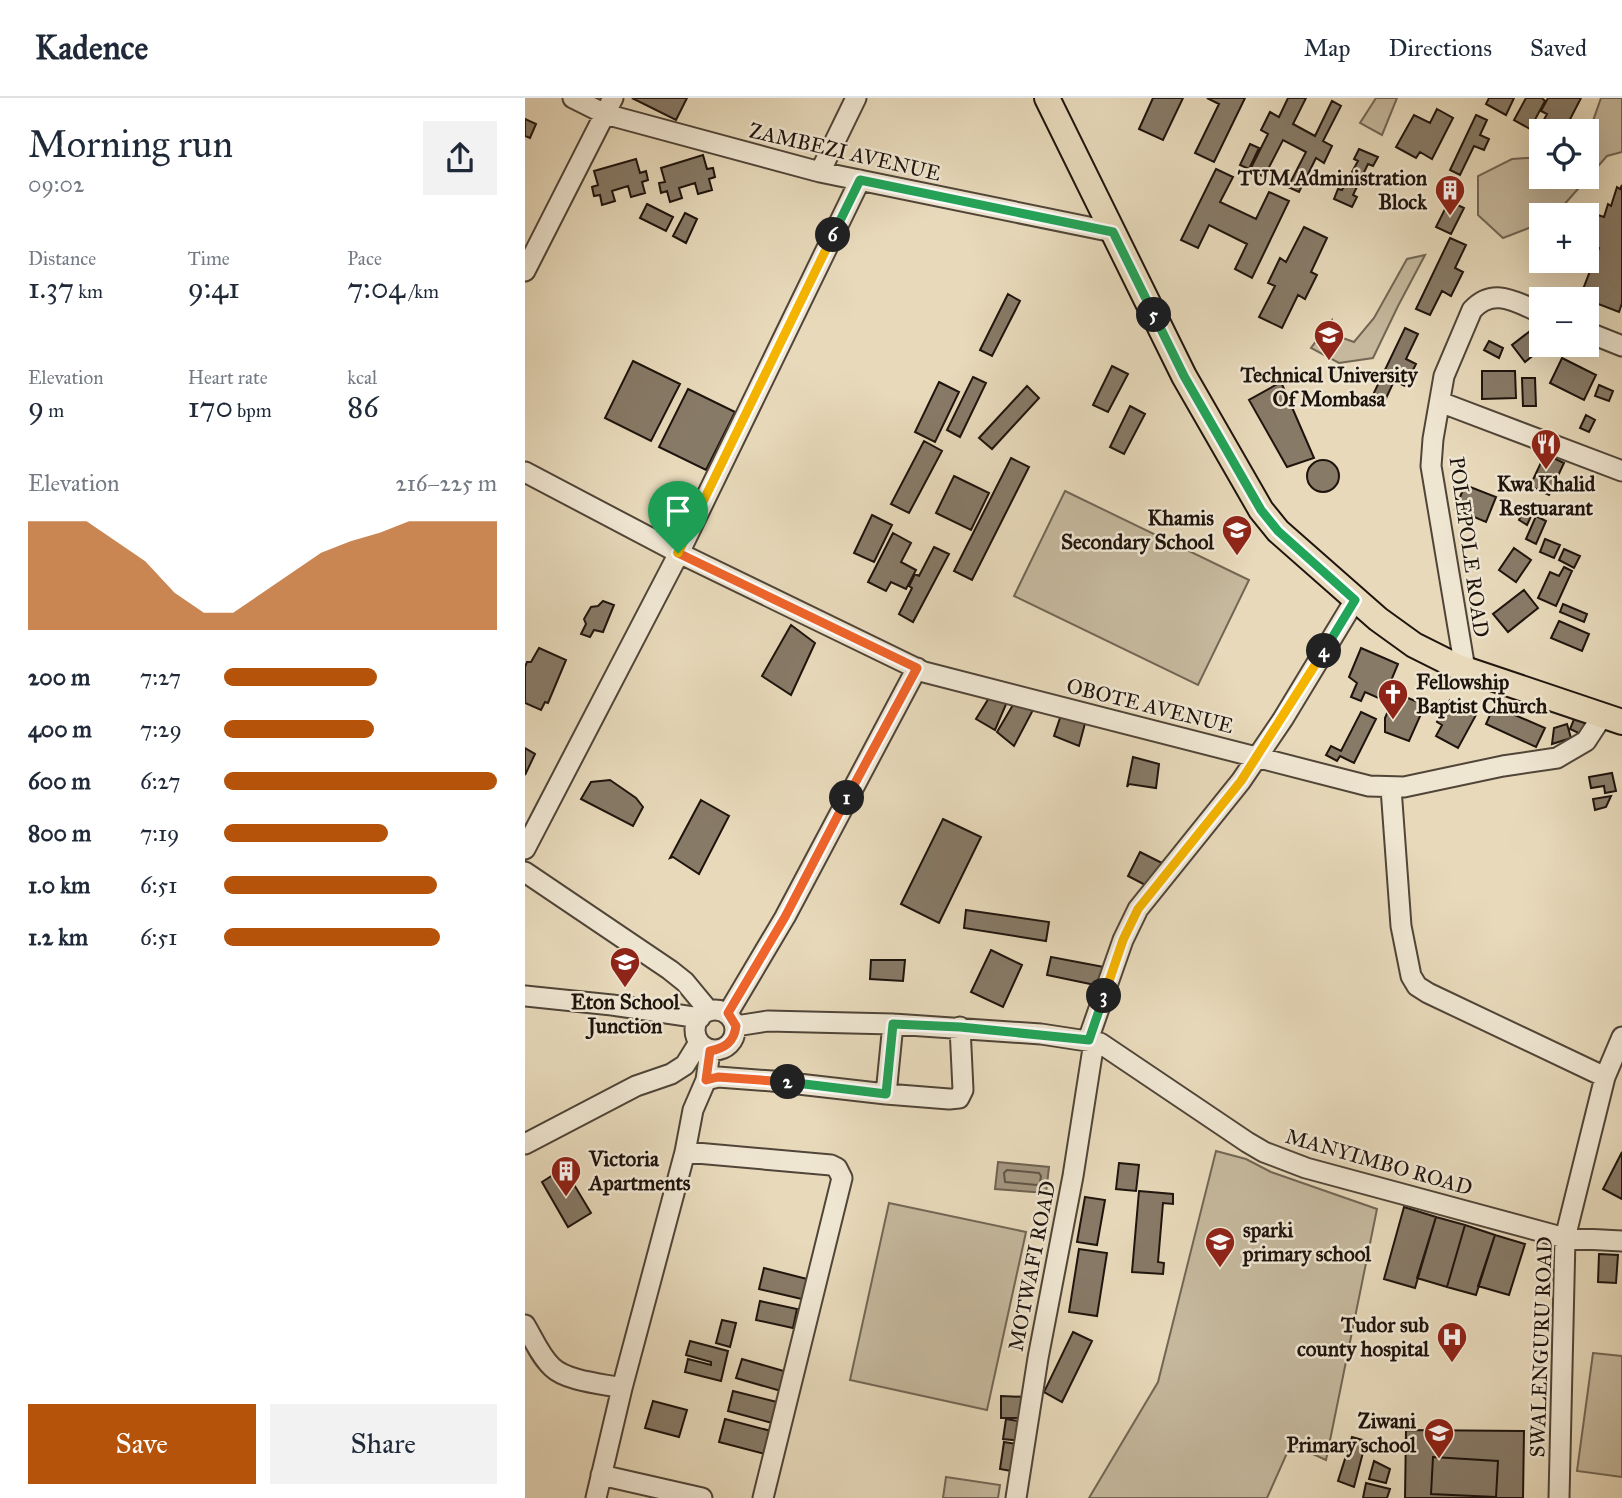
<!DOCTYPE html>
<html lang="en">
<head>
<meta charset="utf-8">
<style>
  body { margin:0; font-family:"IM FELL Great Primer",serif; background:#f2f2f3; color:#1f2937; height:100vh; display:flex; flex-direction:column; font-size:26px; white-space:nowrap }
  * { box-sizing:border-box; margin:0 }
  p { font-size:23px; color:#747a83 }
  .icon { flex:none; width:38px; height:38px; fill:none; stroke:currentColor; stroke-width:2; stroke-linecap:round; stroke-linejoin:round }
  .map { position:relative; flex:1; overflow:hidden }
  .sheet { display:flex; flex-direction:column; background:#fff; width:525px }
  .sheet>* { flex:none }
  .fabs { position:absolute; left:1004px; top:21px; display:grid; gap:14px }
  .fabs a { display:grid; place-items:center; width:70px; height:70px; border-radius:0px; background:#fff; box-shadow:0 7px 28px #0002; font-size:35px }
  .pin { position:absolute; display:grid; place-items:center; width:60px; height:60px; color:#fff; margin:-72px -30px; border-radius:50% 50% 50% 0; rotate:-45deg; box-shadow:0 0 7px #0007 }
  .pin .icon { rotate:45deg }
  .km { position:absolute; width:35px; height:35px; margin:-18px; border-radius:50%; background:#222; color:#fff; font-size:19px; line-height:35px; text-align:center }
  .round { display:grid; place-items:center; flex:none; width:74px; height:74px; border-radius:0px; background:#f2f2f3 }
  .headline { display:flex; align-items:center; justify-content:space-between; height:119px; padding:0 28px }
  h1 { font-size:38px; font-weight:600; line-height:52px }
  .metrics { display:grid; grid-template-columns:repeat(3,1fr); gap:10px; height:119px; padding:7px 28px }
  .metrics div { display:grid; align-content:center }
  .metrics b { font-size:30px; font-weight:600 }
  .metrics small { font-size:19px; font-weight:400 }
  .metrics p { font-size:19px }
  .chart { height:196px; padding:14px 28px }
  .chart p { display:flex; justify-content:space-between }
  .chart svg { width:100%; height:126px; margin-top:7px; fill:#b45309; opacity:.7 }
  .button { display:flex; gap:14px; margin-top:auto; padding:14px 28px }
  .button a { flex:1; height:80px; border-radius:0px; background:#b45309; color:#fff; font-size:28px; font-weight:600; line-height:80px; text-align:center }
  .button a+a { background:#f2f2f3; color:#1f2937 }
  ul { padding:0 28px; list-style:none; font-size:23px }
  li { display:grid; grid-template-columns:112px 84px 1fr; align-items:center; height:52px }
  li i { height:18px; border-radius:9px; background:#b45309 }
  header { display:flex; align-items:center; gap:42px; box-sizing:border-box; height:98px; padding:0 35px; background:#fff; border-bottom:2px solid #e0e1e3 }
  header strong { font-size:33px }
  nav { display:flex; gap:38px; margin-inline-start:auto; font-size:24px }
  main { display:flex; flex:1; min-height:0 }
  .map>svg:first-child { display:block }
  .green { fill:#c5b89d; stroke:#726655; stroke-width:2 }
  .water { fill:#a3967f; stroke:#6e6251; stroke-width:2 }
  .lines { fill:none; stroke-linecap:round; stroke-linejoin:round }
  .shore { stroke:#605546; stroke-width:2 }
  .building { fill:#877a67; stroke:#1e140d; stroke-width:2; fill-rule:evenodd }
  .minor-casing { stroke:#504538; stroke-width:23 }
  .major-casing { stroke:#1e140d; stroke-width:28 }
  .minor { stroke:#efe6d2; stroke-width:19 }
  .major { stroke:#e7d9ba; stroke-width:24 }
  .split-1-casing { stroke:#fff; stroke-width:14 }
  .split-2-casing { stroke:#fff; stroke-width:14 }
  .split-3-casing { stroke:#fff; stroke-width:14 }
  .split-4-casing { stroke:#fff; stroke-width:14 }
  .split-5-casing { stroke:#fff; stroke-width:14 }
  .split-6-casing { stroke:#fff; stroke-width:14 }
  .split-7-casing { stroke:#fff; stroke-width:14 }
  .split-1 { stroke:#f0652b; stroke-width:9 }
  .split-2 { stroke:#f0652b; stroke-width:9 }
  .split-3 { stroke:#22a559; stroke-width:9 }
  .split-4 { stroke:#f5b400; stroke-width:9 }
  .split-5 { stroke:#22a559; stroke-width:9 }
  .split-6 { stroke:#22a559; stroke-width:9 }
  .split-7 { stroke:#f5b400; stroke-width:9 }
  .labels { text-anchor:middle; stroke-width:5; stroke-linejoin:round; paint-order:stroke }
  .street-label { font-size:21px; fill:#1e140d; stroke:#efe6d2 }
  .poi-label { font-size:21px; font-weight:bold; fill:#1e140d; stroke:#efe6d2; text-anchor:end }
</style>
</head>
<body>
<header>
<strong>Kadence</strong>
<nav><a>Map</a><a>Directions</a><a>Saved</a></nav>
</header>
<main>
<section class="sheet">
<div class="headline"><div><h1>Morning run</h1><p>09:02</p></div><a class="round"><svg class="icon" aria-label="share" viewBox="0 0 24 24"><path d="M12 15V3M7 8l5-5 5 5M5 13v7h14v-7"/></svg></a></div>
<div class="metrics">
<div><p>Distance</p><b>1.37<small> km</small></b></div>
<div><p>Time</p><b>9:41</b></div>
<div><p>Pace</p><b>7:04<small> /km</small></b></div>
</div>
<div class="metrics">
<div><p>Elevation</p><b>9<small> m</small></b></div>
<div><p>Heart rate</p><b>170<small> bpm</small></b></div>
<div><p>kcal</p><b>86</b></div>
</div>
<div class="chart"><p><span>Elevation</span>216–225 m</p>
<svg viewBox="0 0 160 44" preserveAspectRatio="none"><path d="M0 44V6L10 6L20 6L30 13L40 20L50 31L60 38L70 38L80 31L90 24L100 17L110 13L120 10L130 6L140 6L150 6L160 6V44z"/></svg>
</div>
<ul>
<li><b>200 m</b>7:27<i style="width:56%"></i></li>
<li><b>400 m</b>7:29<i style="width:55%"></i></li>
<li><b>600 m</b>6:27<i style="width:100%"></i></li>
<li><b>800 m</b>7:19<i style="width:60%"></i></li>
<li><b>1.0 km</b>6:51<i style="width:78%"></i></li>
<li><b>1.2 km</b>6:51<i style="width:79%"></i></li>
</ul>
<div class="button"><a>Save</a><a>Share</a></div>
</section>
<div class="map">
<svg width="1097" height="1400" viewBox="0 0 1097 1400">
  <rect width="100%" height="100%" fill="#e7d9ba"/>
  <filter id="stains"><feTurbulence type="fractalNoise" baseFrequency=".00286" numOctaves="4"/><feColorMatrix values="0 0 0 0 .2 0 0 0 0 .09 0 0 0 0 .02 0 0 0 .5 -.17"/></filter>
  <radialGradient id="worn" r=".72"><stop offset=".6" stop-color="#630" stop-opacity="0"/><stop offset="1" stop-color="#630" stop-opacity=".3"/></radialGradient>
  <path class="green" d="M851,0H872L857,37L835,25Z
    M1076,0H1097V54L1082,58L1030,117H1017V125L978,140L953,117V78L987,61L1017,59V79H1062V40Z
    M900,157L873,208L848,260L814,265L786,250L807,222L812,238L829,244L849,220L882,161Z
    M540,393L724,482L673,587L489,498Z
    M691,1053L721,1061L746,1074L852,1111L801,1362L766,1346L742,1400H564L633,1284Z
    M364,1105L501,1134L462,1312L325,1282Z
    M1068,1255L1097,1258V1379L1052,1373Z
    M421,1379L475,1387L473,1400H418Z"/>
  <path class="water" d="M473,1064L524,1069L521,1095L470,1091Z"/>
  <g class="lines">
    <path class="shore" d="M482,1072L514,1075L516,1078L515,1085L512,1087L480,1084L479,1075Z"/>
  </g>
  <path class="building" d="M107,0H162L151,22Z
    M628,0H658L638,42L614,31Z
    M682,0H720L689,64L670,55L694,6Z
    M763,0H781L768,26L790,38L807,3L816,8L798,43L807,48L799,65L791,60L774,94L763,89L781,54L758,42L739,79L725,72L743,36L736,32L745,14L754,19Z
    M964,0H989L981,17L961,6Z
    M1001,0H1017L1020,3L1005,31L989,22Z
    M1023,0H1056L1039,33H1017V40L1011,37L1022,16L1016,13Z
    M912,11L928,20L907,61L895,54L891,60L871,49L889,17L905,25Z
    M951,17L962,22L955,37L964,41L959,52L949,48L935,77L925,72Z
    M0,21L11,26L5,40L0,38Z
    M725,46L734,50L724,71L715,67Z
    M834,51L853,59L848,68L843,66L828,97L832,99L827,109L809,101L813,91L817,92L833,63L829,61Z
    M178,57L182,71L188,70L190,79L184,81L187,92L173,96L170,85L154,90L157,100L145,104L142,93L136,95L134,85L140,84L136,70Z
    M111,61L115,75L121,73L123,82L117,84L120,95L106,99L103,88L87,93L90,103L77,107L75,97L69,98L67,89L73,87L69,73Z
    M691,71L708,79L695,104L731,121L744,94L764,103L727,180L710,171L722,146L684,127L673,150L656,142Z
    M1097,87V205L1094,214L1055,199L1074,150L1062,145V117H1055L1057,112L1079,119L1083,106L1086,108L1092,89L1095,91Z
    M924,103L939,110L926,136L911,129Z
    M122,106L148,119L141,133L115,120Z
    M160,115L172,121L161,145L148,138Z
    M779,129L802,140L786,174L792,177L780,201L773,197L757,230L734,219L750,188L743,185L755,160L761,164Z
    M925,140L941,147L930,170L938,174L926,198L917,193L905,217L891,211Z
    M483,196L495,203L467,258L455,252Z
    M1014,226L1017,229V247H1021L1000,264L987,247Z
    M880,230L893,236L881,261L891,266L880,288L869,283L858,307L846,301Z
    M964,243L978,250L974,260L959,252Z
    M1037,260L1071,277L1059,302L1025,285Z
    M108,263L155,286L126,343L80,320Z
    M587,268L603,276L583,314L568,307Z
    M957,273H990L991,300L957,301Z
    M448,279L461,285L435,339L422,332Z
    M997,280H1010L1011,308H998Z
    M414,284L434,294L410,344L390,334Z
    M756,284L789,360L762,369L724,302Z
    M1074,287L1088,293L1084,303L1070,298Z
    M502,288L514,300L467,351L454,340Z
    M163,291L210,314L181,372L134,349Z
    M605,308L620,316L599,356L585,349Z
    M1061,317L1070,322L1064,334L1055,330Z
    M399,343L417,353L384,415L366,406Z
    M1020,356L1039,365L1024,397L1005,388Z
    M486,360L504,369L447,482L429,473Z
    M782 378a16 16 0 1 1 32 0a16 16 0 1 1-32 0Z
    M429,378L464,395L446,432L411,415Z
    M940,387L971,399L961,424L930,411Z
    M1000,410L1008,414L1002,427L994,422Z
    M347,417L367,427L349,464L329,455Z
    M1011,418L1021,423L1011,446L1001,441Z
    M368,435L386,445L376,464L391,472L381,491L366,484L361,493L343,484Z
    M1020,441L1035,447L1029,460L1015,454Z
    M409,449L424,456L388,524L374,516L387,490L384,488L390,476L394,478Z
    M989,450L1006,462L991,484L974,472Z
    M1039,451L1055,458L1049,470L1034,462Z
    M1039,469L1047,473L1031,508L1013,500L1025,474L1034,478Z
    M999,492L1013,510L983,534L968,516Z
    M78,503L89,507L78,534L69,532L65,539L56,536L61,526L59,521L66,509L73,508Z
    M1038,506L1062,516L1059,524L1035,514Z
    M1034,523L1064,536L1057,553L1026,540Z
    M266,527L290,545L266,597L237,578Z
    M14,550L41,562L23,605L20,604L16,612L0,605V569L2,564H6Z
    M836,550L873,566L858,602L840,594L836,603L826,599L832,585L824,579Z
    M871,595L900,607L884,643L860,634V620Z
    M464,600L482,604L470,632L451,621Z
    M925,602L951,617L933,650L911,638L917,627L912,624Z
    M488,607L508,612L489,648L472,634Z
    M969,608L1020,630L1011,649L961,626Z
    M836,614L851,621L829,665L815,658L812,663L801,657L806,648L816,653Z
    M1052,614L1068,621L1060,638L1045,631Z
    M536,617L562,618L554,648L529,638Z
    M1042,626L1046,640L1027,646L1029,630Z
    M0,650L10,656L0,677Z
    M608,659L634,666L631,690L604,686L602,689Z
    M1087,675L1091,693L1080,695L1079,688L1066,690L1064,679Z
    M85,682L111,700L118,709L108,728L56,701L66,684Z
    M1086,698L1081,709L1070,712L1068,701Z
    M176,702L204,718L174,776L148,759L145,760Z
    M418,721L456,739L414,825L376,806Z
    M615,754L639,766L626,790L603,778Z
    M441,812L524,824L521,843L439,830Z
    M466,852L497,867L478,909L446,894Z
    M526,859L579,869L575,888L522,877Z
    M346,862H380L378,883L345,881Z
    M1097,1054V1101L1078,1091Z
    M594,1065L614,1067L611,1093L591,1091Z
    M39,1070L66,1115L43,1129L17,1084Z
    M614,1093L648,1096V1106L638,1105L633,1164L639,1165L638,1176L607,1174Z
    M560,1099L580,1102L572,1147L552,1144Z
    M879,1109L911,1119L890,1190L859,1181Z
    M911,1119L940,1127L922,1189L892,1180Z
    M940,1127L970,1137L951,1197L922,1189Z
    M970,1137L1000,1146L984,1197L953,1188Z
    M554,1151L582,1155L572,1218L544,1214Z
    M1074,1156L1093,1157L1091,1185L1073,1184Z
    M239,1170L282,1181L277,1201L234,1191Z
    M235,1203L272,1211L268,1230L231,1222Z
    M197,1222L211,1225L205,1249L191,1245Z
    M548,1234L567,1243L537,1304L519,1294Z
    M165,1243L203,1253L196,1283L160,1274L163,1261L186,1267V1264L161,1257Z
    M217,1261L262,1274L256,1293L211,1280Z
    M208,1293L252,1304L247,1325L203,1313Z
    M476,1298L503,1299L502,1320H476Z
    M128,1303L162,1312L154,1339L120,1330Z
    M200,1321L246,1333L240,1356L194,1344Z
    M481,1321L499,1324L497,1343L478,1341Z
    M881,1332L999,1333L998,1400H880ZM908,1359L973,1363L971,1399L906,1396Z
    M827,1339L841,1343L829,1389L813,1383Z
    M479,1344L497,1347L492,1374L475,1371Z
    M908,1359L973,1363L971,1399L906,1396Z
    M849,1363L865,1371L861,1385L844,1381Z
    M841,1385L865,1391L862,1400H838Z"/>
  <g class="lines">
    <g class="minor-casing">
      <path id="minor" d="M48,0L80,16L295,74L588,134
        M295,74L331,0
        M0,173L88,0
        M1062,234L1097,248
        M915,304L1097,373
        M0,374L154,455L399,574L844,688L879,689L978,668L1032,660L1061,643L1078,617
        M940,571L906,368L908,341L919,278L947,212C969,188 992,205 1017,215
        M866,690L876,828L886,878L892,888L903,895L1080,979
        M0,751L154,455L335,82
        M0,774L145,872L160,884L184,913
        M0,898L87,907L175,920
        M170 932a20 20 0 1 1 40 0a20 20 0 1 1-40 0Z
        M203,915L260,819L392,570
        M211,928L243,923L368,926L516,936L575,945L722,1044L739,1054L781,1070L1040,1140L1097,1143
        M563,942L598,842L613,811L716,683L758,621L830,502
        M181,982L193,979L247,983L361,996L368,926
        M361,996L424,1001L434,1000L438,992L435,929
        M0,1046L111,988L146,976L160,967L173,946
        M160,1054L306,1067L312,1070L317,1080L238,1400
        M0,1227C8,1240 15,1258 27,1269C41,1283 78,1286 97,1290
        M76,1377L177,1400
        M71,1400L97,1290L160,1054L168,1012L181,982L185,953
        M491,1400L513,1260L548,1078L569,944
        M1034,1400L1040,1140L1080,979L1097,939"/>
    </g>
    <g class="major-casing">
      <path id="major" d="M522,0L659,278L736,412L753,433L853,521L889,547L931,568L1097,624"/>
    </g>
    <use href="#minor" class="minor"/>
    <use href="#major" class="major"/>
  </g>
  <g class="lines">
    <g class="split-1-casing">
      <path id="split-1" d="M153,455L392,570L322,700"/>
    </g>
    <g class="split-2-casing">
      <path id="split-2" d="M263,984L193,979L181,982L185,953C200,950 209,944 211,928L203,915L260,819L322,700"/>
    </g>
    <g class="split-3-casing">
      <path id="split-3" d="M263,984L361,996L368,926L435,929L564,942L579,898"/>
    </g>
    <g class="split-4-casing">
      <path id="split-4" d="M579,898L598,842L613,811L716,683L799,553"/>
    </g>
    <g class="split-5-casing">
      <path id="split-5" d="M629,217L659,278L736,412L753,433L830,502L799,553"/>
    </g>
    <g class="split-6-casing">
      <path id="split-6" d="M308,137L335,82L588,134L629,217"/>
    </g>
    <g class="split-7-casing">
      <path id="split-7" d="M153,455L308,137"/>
    </g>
    <use href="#split-1" class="split-1"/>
    <use href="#split-2" class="split-2"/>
    <use href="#split-3" class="split-3"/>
    <use href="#split-4" class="split-4"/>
    <use href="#split-5" class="split-5"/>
    <use href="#split-6" class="split-6"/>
    <use href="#split-7" class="split-7"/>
  </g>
  <defs>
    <g id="building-pin" transform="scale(1.575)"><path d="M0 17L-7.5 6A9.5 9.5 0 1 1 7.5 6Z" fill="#8f2418" stroke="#efe6d2"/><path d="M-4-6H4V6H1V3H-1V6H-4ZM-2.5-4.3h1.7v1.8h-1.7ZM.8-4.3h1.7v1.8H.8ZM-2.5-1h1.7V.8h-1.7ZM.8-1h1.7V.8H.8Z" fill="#fff"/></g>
    <g id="university-pin" transform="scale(1.575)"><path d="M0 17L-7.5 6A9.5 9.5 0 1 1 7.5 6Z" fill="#8f2418" stroke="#efe6d2"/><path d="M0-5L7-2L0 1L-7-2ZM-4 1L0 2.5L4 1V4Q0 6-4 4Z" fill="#fff"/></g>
    <g id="restaurant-pin" transform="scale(1.575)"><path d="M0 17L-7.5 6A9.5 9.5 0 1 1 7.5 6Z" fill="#8f2418" stroke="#efe6d2"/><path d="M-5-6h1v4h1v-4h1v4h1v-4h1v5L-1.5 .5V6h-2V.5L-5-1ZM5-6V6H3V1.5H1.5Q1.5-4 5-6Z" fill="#fff"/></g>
    <g id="school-pin" transform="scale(1.575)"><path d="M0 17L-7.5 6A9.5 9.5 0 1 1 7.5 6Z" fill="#8f2418" stroke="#efe6d2"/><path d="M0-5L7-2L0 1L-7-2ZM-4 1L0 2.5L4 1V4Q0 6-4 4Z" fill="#fff"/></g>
    <g id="church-pin" transform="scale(1.575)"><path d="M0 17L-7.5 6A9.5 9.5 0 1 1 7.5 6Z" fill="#8f2418" stroke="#efe6d2"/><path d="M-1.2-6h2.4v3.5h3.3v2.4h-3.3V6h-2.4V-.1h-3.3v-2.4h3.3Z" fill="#fff"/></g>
    <g id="hospital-pin" transform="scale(1.575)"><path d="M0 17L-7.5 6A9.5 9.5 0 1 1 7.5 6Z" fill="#8f2418" stroke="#efe6d2"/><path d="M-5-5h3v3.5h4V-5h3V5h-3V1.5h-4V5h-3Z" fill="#fff"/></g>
  </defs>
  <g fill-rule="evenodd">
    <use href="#building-pin" x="925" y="92"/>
    <use href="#university-pin" x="804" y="237"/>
    <use href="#restaurant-pin" x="1021" y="346"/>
    <use href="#school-pin" x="712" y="432"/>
    <use href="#church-pin" x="868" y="596"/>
    <use href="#school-pin" x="100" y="864"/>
    <use href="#building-pin" x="41" y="1073"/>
    <use href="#school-pin" x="695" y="1144"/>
    <use href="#hospital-pin" x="927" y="1239"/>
    <use href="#school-pin" x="914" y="1335"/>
  </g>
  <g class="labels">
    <g class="street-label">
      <text transform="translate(320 54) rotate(13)" y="7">ZAMBEZI AVENUE</text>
      <text transform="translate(944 449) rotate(82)" y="7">POLEPOLE ROAD</text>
      <text transform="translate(625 608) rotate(14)" y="7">OBOTE AVENUE</text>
      <text transform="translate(854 1064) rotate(16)" y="7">MANYIMBO ROAD</text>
      <text transform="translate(507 1168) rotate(-79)" y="7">MOTWAFI ROAD</text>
      <text transform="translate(1016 1249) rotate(-88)" y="7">SWALENGURU ROAD</text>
    </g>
    <g class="poi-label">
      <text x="902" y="87">TUM Administration<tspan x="902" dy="24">Block</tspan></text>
      <text x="804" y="284" text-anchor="middle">Technical University<tspan x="804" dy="24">Of Mombasa</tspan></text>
      <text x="1021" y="393" text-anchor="middle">Kwa Khalid<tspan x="1021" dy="24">Restuarant</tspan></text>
      <text x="689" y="427">Khamis<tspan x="689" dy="24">Secondary School</tspan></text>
      <text x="891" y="591" text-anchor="start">Fellowship<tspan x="891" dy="24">Baptist Church</tspan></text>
      <text x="100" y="911" text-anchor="middle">Eton School<tspan x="100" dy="24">Junction</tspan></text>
      <text x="64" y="1068" text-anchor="start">Victoria<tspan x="64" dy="24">Apartments</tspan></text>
      <text x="718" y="1139" text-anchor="start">sparki<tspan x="718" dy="24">primary school</tspan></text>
      <text x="904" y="1234">Tudor sub<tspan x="904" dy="24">county hospital</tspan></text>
      <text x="891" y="1330">Ziwani<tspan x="891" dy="24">Primary school</tspan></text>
    </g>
  </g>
  <rect width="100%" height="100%" filter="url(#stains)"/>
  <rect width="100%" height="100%" fill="url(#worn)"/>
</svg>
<div class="fabs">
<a><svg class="icon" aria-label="locate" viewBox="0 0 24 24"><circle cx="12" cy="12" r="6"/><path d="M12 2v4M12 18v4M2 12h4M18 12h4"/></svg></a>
<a>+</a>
<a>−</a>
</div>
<div class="pin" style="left:153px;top:455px;background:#1e9e55"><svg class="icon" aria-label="arrive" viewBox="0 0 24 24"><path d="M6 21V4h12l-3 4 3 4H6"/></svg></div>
<b class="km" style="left:322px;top:700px">1</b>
<b class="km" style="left:263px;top:984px">2</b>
<b class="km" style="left:579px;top:898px">3</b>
<b class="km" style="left:799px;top:553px">4</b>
<b class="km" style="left:629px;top:217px">5</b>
<b class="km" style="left:308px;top:137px">6</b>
</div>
</main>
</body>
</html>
